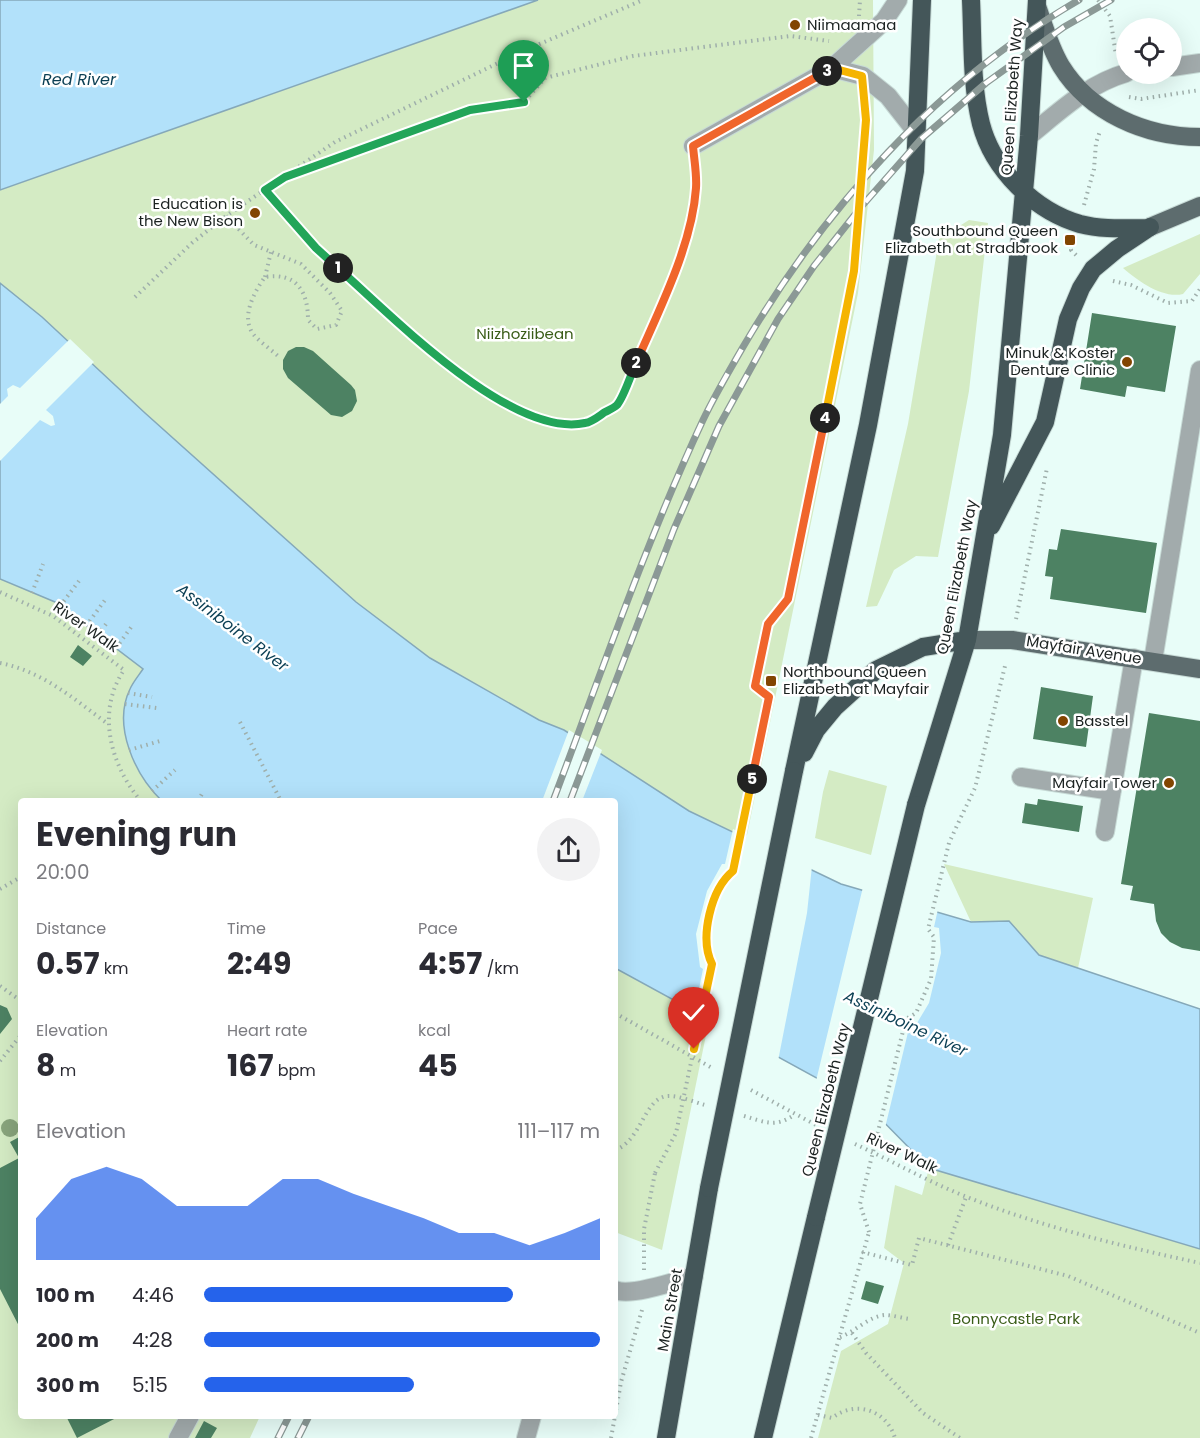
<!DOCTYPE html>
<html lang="en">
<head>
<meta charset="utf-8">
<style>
  body { margin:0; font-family:Poppins,sans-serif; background:#f2f2f3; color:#2b2b33; height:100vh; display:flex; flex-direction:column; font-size:22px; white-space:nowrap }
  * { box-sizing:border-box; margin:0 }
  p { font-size:20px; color:#7c7c81 }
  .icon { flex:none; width:33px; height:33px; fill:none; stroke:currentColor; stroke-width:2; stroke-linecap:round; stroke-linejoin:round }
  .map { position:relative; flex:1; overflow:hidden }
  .details { position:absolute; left:18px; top:798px; width:600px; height:621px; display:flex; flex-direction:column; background:#fff; border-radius:6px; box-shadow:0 6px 24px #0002 }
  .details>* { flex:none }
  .fabs { position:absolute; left:1116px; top:18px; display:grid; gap:12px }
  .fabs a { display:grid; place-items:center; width:66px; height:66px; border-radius:50%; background:#fff; box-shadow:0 6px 24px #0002; font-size:30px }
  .pin { position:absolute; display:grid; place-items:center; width:51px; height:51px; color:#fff; margin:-62px -26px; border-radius:50% 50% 50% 0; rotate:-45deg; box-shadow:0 0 6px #0007 }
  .pin .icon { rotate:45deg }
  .km { position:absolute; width:30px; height:30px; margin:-15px; border-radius:50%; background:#222; color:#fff; font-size:16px; line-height:30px; text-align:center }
  .round { display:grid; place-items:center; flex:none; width:63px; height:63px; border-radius:32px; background:#f2f2f3 }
  .head { display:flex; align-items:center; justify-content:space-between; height:102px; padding:0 18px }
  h1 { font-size:33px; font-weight:700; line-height:45px }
  .stats { display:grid; grid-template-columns:repeat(3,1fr); gap:9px; height:102px; padding:6px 18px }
  .stats div { display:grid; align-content:center }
  .stats b { font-size:30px; font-weight:700 }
  .stats small { font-size:16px; font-weight:400 }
  .stats p { font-size:16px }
  .chart { height:168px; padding:12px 18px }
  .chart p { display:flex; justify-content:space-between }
  .chart svg { width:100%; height:108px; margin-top:6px; fill:#2563eb; opacity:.7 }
  ul { padding:0 18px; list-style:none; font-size:20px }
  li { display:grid; grid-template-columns:96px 72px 1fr; align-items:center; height:45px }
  li i { height:15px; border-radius:8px; background:#2563eb }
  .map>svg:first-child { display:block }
  .green { fill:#d4ebc4 }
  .water { fill:#b2e1fa; stroke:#85a8b9; stroke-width:1.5 }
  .pier { fill:#e8fdf8 }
  .building { fill:#4d8263 }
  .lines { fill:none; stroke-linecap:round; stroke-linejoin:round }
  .minor-casing { stroke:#c7dad6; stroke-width:20 }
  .major-casing { stroke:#c7dad6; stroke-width:20 }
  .highway-casing { stroke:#c7dad6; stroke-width:20 }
  .path { stroke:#9fafab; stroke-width:4; stroke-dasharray:1.5 4.5; stroke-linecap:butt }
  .minor { stroke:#a2abac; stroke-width:18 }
  .major { stroke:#5d6c6e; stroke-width:18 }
  .highway { stroke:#445659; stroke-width:18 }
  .rail-casing { stroke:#8b9996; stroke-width:7 }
  .rail { stroke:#fff; stroke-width:4.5; stroke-dasharray:14; stroke-linecap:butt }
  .highway-bridge-casing { stroke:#c7dad6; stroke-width:20; stroke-linecap:butt }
  .path-bridge { stroke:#9fafab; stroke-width:4; stroke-dasharray:1.5 4.5; stroke-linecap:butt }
  .highway-bridge { stroke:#445659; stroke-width:18 }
  .tree { fill:#88a47c }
  .split-1-casing { stroke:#fff; stroke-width:12 }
  .split-2-casing { stroke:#fff; stroke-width:12 }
  .split-3-casing { stroke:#fff; stroke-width:12 }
  .split-4-casing { stroke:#fff; stroke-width:12 }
  .split-5-casing { stroke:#fff; stroke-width:12 }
  .split-6-casing { stroke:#fff; stroke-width:12 }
  .split-1 { stroke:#22a559; stroke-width:8 }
  .split-2 { stroke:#22a559; stroke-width:8 }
  .split-3 { stroke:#f0652b; stroke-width:8 }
  .split-4 { stroke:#f5b400; stroke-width:8 }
  .split-5 { stroke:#f0652b; stroke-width:8 }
  .split-6 { stroke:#f5b400; stroke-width:8 }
  .poi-dot { fill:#824501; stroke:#fff; stroke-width:2 }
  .labels { text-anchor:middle; stroke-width:5; stroke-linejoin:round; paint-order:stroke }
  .poi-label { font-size:15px; fill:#1b2221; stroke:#fff; text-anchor:end }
  .street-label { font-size:15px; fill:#1b2221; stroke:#fff }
  .park-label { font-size:15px; fill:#395c17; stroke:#fff }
  .water-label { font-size:16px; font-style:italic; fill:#0b3f54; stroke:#fff }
</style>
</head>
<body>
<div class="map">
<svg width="1200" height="1438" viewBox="0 0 1200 1438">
  <rect width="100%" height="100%" fill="#e8fdf8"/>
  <path class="green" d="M538,0H873L874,150L858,293L662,1250L615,1232V801H21V1416H260L250,1438H0V190Z
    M969,220L988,223L969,391L938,557L916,556L894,570L877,606L866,607L908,424L939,239Z
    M1200,234V274L1183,294C1163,299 1138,281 1123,268Z
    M829,770L887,786L871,855L815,838L823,792Z
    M944,864L1093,898L1078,968L1039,955L1009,921L971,922Z
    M929,1168L1200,1249V1438H818L841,1351L888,1324L904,1263L884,1248L895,1185L922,1195Z"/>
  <path class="water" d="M0,0H538L0,190Z
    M0,283L42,317L145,413L356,602L430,658L539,720L564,730L689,811L841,884L971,922L1009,921L1039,955L1200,1009V1249L929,1168L868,1106L615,968V801H162C135,775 112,726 130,689C133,682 139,675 143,669L55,602L0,579Z"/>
  <path class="pier" d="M70,339L94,362L46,410L53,416L55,425L51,426L40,420L0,461V404L8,396L7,389L13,385L20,388Z
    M569,730L602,750L582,801H542Z
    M733,829L812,866L807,913L778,1061L694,1014L703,969L700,967L696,934L707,891L722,864H725Z
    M863,887L938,909L934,927L939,928L941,953L929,1003L914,1028H909L885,1128L866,1109L816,1081Z"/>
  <path class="building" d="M1092,313L1176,326L1165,392L1127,386L1125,397L1080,389Z
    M296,347H304L313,351L351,385L355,390L357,401L352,411L342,417L331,415L288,378L283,369V360L288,351Z
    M1061,529L1157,543L1146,613L1050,599L1053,577L1045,576L1049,549L1057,550Z
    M78,645L92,656L83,666L70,657Z
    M1041,687L1093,696L1086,747L1033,739Z
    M1149,713L1200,721V951L1182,948L1170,942L1161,933L1156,921L1154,904L1130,900L1133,886L1121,884Z
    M1038,799L1083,806L1079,832L1022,823L1025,803L1037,805Z
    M0,1005L7,1008L12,1019L0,1034Z
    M21,1136V1330L0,1289V1168L19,1158L10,1142Z
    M866,1281L884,1286L878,1304L861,1299Z
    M66,1416H120L77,1438Z
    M204,1421L217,1428L211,1438H195Z"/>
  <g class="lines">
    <g class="minor-casing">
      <path id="minor" d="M1172,67L1200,63
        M832,68L863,76L888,96L917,133
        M1029,136C1060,111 1088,84 1126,73
        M693,146L832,68L884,21L898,0
        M1153,661L1200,370
        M1021,777L1112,791
        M1105,832L1134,658
        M615,1290C631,1297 676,1281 694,1276
        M178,1438L190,1416
        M526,1438L532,1416"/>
    </g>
    <g class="major-casing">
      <path id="major" d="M1037,6C1044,26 1050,48 1061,66C1090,113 1146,137 1200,137
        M1150,227L1200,206
        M967,640H1012L1200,669"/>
    </g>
    <g class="highway-casing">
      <path id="highway" d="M971,0C973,41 971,84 981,124C993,170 1035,211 1080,224C1103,230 1126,228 1149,228
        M991,526L1045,422L1068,319L1081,288L1093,269L1117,249L1150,227
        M804,753L816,730L835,707L876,670L923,647L967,640
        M794,771L868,425L915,171L922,0
        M916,805L967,640L1002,435L1029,136L1037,0
        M666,1438L709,1188
        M763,1438L816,1217"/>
    </g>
    <path class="path" d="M1098,0L1110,16L1116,55
      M859,16L860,0
      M1129,97L1141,99L1200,90
      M286,177L470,110L524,102L545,78L633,56L790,36L829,41
      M265,190L316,248L426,347L473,384L536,417L570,424L586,423L617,405L665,296L691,222L696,186L694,165
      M1084,205L1094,169L1096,143L1100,131
      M226,216L254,245L301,264L330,293L342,311L336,325L317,329L308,320C308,292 297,272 265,277C254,292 240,318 254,335C261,343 272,350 280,358
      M1073,244L1071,250L1078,257
      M265,277L271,252
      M1113,281L1131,285L1168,303L1192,301L1200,289
      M135,297L192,243L226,216L335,142L523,51L643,0
      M0,592L53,616L124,670C96,711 110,765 141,801
      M32,593L43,564
      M60,606L79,581
      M1016,619L1047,468
      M86,626L105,600
      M98,635L106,624
      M116,648L132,626
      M0,663C42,671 74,699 108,724
      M128,693L152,697
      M125,704L157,708
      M240,722L281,801
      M129,750L160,741
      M756,760L769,697L755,686L768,624L788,599L854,271L866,120L865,104
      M152,791L175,770
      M236,798V801
      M198,801L203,792
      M961,817L975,788L1006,662
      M0,889L21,877
      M0,986L21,1001
      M615,1013L714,1069
      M0,1061L21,1035
      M751,1090L816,1125
      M744,1116C765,1122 775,1128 794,1115
      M855,1144C892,1161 929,1182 967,1197C1042,1227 1121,1246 1200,1263
      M615,1150C642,1141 644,1096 669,1096C680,1096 694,1102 705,1105
      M948,1245L966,1197
      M862,1252L912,1265L919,1238L1068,1276L1200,1333
      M644,1270V1229L655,1173
      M852,1333L866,1353L923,1413L960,1438
      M840,1337C855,1332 869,1316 885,1315C892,1315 902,1318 910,1319
      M818,1415L832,1418C855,1400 886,1409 895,1438
      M615,1416L621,1382L642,1310
      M611,1438L615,1416
      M811,1438L869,1232"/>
    <use href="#minor" class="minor"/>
    <use href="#major" class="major"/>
    <use href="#highway" class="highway"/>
    <g class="rail-casing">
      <path id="rail" d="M553,801C601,674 645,544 703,420C715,395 729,371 743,347C825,207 937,82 1079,0
        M570,801L674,529L719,426L778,319L814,266L861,207L921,139L986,83L1064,27L1111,0
        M278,1438L289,1416
        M298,1438L309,1416"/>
    </g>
    <use href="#rail" class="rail"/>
    <g class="highway-bridge-casing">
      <path id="highway-bridge" d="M709,1188L794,771
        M816,1217L916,805"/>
    </g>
    <path class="path-bridge" d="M655,1173L676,1133L712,964C699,939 711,888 733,871L756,760
      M869,1232L860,1204L906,1019L916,1013L931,979L934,937L928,929L949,843L961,817"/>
    <use href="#highway-bridge" class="highway-bridge"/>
  </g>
  <circle class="tree" cx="10" cy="1128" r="9"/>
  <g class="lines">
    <g class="split-1-casing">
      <path id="split-1" d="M338,268L316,248L265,190L285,177L470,110L524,102"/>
    </g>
    <g class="split-2-casing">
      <path id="split-2" d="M338,268C390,314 511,439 585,423C592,422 599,416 605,412C609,410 614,408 617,405C624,397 631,374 636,363"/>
    </g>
    <g class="split-3-casing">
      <path id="split-3" d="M636,363C659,310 692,246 696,188C697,174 694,159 693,146L827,71"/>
    </g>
    <g class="split-4-casing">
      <path id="split-4" d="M825,418L854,271L866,120L862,76L832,68L827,71"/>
    </g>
    <g class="split-5-casing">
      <path id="split-5" d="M752,779L769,697L755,686L768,624L788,599L825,418"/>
    </g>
    <g class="split-6-casing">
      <path id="split-6" d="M694,1049L712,964C699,938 711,889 733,871L752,779"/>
    </g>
    <use href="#split-1" class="split-1"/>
    <use href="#split-2" class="split-2"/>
    <use href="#split-3" class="split-3"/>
    <use href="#split-4" class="split-4"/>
    <use href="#split-5" class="split-5"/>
    <use href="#split-6" class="split-6"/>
  </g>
  <g class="poi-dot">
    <circle cx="795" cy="25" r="6"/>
    <circle cx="255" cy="213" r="6"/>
    <rect x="1064" y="234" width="12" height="12" rx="3"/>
    <circle cx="1127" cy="362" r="6"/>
    <rect x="765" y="675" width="12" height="12" rx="3"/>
    <circle cx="1063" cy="721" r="6"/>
    <circle cx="1169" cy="783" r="6"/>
  </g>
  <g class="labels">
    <g class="poi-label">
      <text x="807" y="30" text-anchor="start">Niimaamaa</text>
      <text x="243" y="209">Education is<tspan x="243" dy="17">the New Bison</tspan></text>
      <text x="1058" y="236">Southbound Queen<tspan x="1058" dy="17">Elizabeth at Stradbrook</tspan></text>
      <text x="1115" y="358">Minuk &amp; Koster<tspan x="1115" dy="17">Denture Clinic</tspan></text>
      <text x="783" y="677" text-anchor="start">Northbound Queen<tspan x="783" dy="17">Elizabeth at Mayfair</tspan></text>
      <text x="1075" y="726" text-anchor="start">Basstel</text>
      <text x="1157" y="788">Mayfair Tower</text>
    </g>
    <g class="street-label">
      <text transform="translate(1012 97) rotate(-86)" y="5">Queen Elizabeth Way</text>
      <text transform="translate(957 577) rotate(-79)" y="5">Queen Elizabeth Way</text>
      <text transform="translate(86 627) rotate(35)" y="5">River Walk</text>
      <text transform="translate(1084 650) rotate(9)" y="5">Mayfair Avenue</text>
      <text transform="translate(826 1100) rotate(-76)" y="5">Queen Elizabeth Way</text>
      <text transform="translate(902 1153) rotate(25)" y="5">River Walk</text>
      <text transform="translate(670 1310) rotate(-80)" y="5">Main Street</text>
    </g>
    <g class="park-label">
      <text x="525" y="339">Niizhoziibean</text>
      <text x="1016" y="1324">Bonnycastle Park</text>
    </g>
    <g class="water-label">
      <text x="79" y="85">Red River</text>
      <text transform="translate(233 627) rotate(37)" y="6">Assiniboine River</text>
      <text transform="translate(906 1023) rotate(25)" y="6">Assiniboine River</text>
    </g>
  </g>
</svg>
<div class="fabs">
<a><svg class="icon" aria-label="locate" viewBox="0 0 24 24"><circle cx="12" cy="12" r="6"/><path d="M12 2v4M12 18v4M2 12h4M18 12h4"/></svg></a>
</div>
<div class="pin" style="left:524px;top:102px;background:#1e9e55"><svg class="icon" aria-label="arrive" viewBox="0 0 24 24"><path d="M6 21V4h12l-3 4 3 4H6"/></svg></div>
<div class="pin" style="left:694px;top:1049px;background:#d93025"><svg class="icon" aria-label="check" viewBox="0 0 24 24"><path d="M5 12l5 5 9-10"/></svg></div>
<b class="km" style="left:338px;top:268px">1</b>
<b class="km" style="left:636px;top:363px">2</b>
<b class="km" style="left:827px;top:71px">3</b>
<b class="km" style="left:825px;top:418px">4</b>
<b class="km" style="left:752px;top:779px">5</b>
<section class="details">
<div class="head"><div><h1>Evening run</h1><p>20:00</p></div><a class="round"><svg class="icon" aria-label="share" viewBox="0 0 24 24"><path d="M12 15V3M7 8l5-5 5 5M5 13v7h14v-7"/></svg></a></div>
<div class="stats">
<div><p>Distance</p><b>0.57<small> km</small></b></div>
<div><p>Time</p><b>2:49</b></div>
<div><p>Pace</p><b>4:57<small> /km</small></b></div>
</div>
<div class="stats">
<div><p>Elevation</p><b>8<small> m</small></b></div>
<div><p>Heart rate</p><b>167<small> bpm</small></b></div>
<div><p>kcal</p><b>45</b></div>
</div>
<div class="chart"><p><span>Elevation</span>111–117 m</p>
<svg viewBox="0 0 160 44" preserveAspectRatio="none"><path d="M0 44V27L10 11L20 6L30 11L40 22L50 22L60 22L70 11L80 11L90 17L100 22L110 27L120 33L130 33L140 38L150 33L160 27V44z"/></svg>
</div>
<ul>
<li><b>100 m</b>4:46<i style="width:78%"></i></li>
<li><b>200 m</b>4:28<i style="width:100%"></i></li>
<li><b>300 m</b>5:15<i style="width:53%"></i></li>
</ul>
</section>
</div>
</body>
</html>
